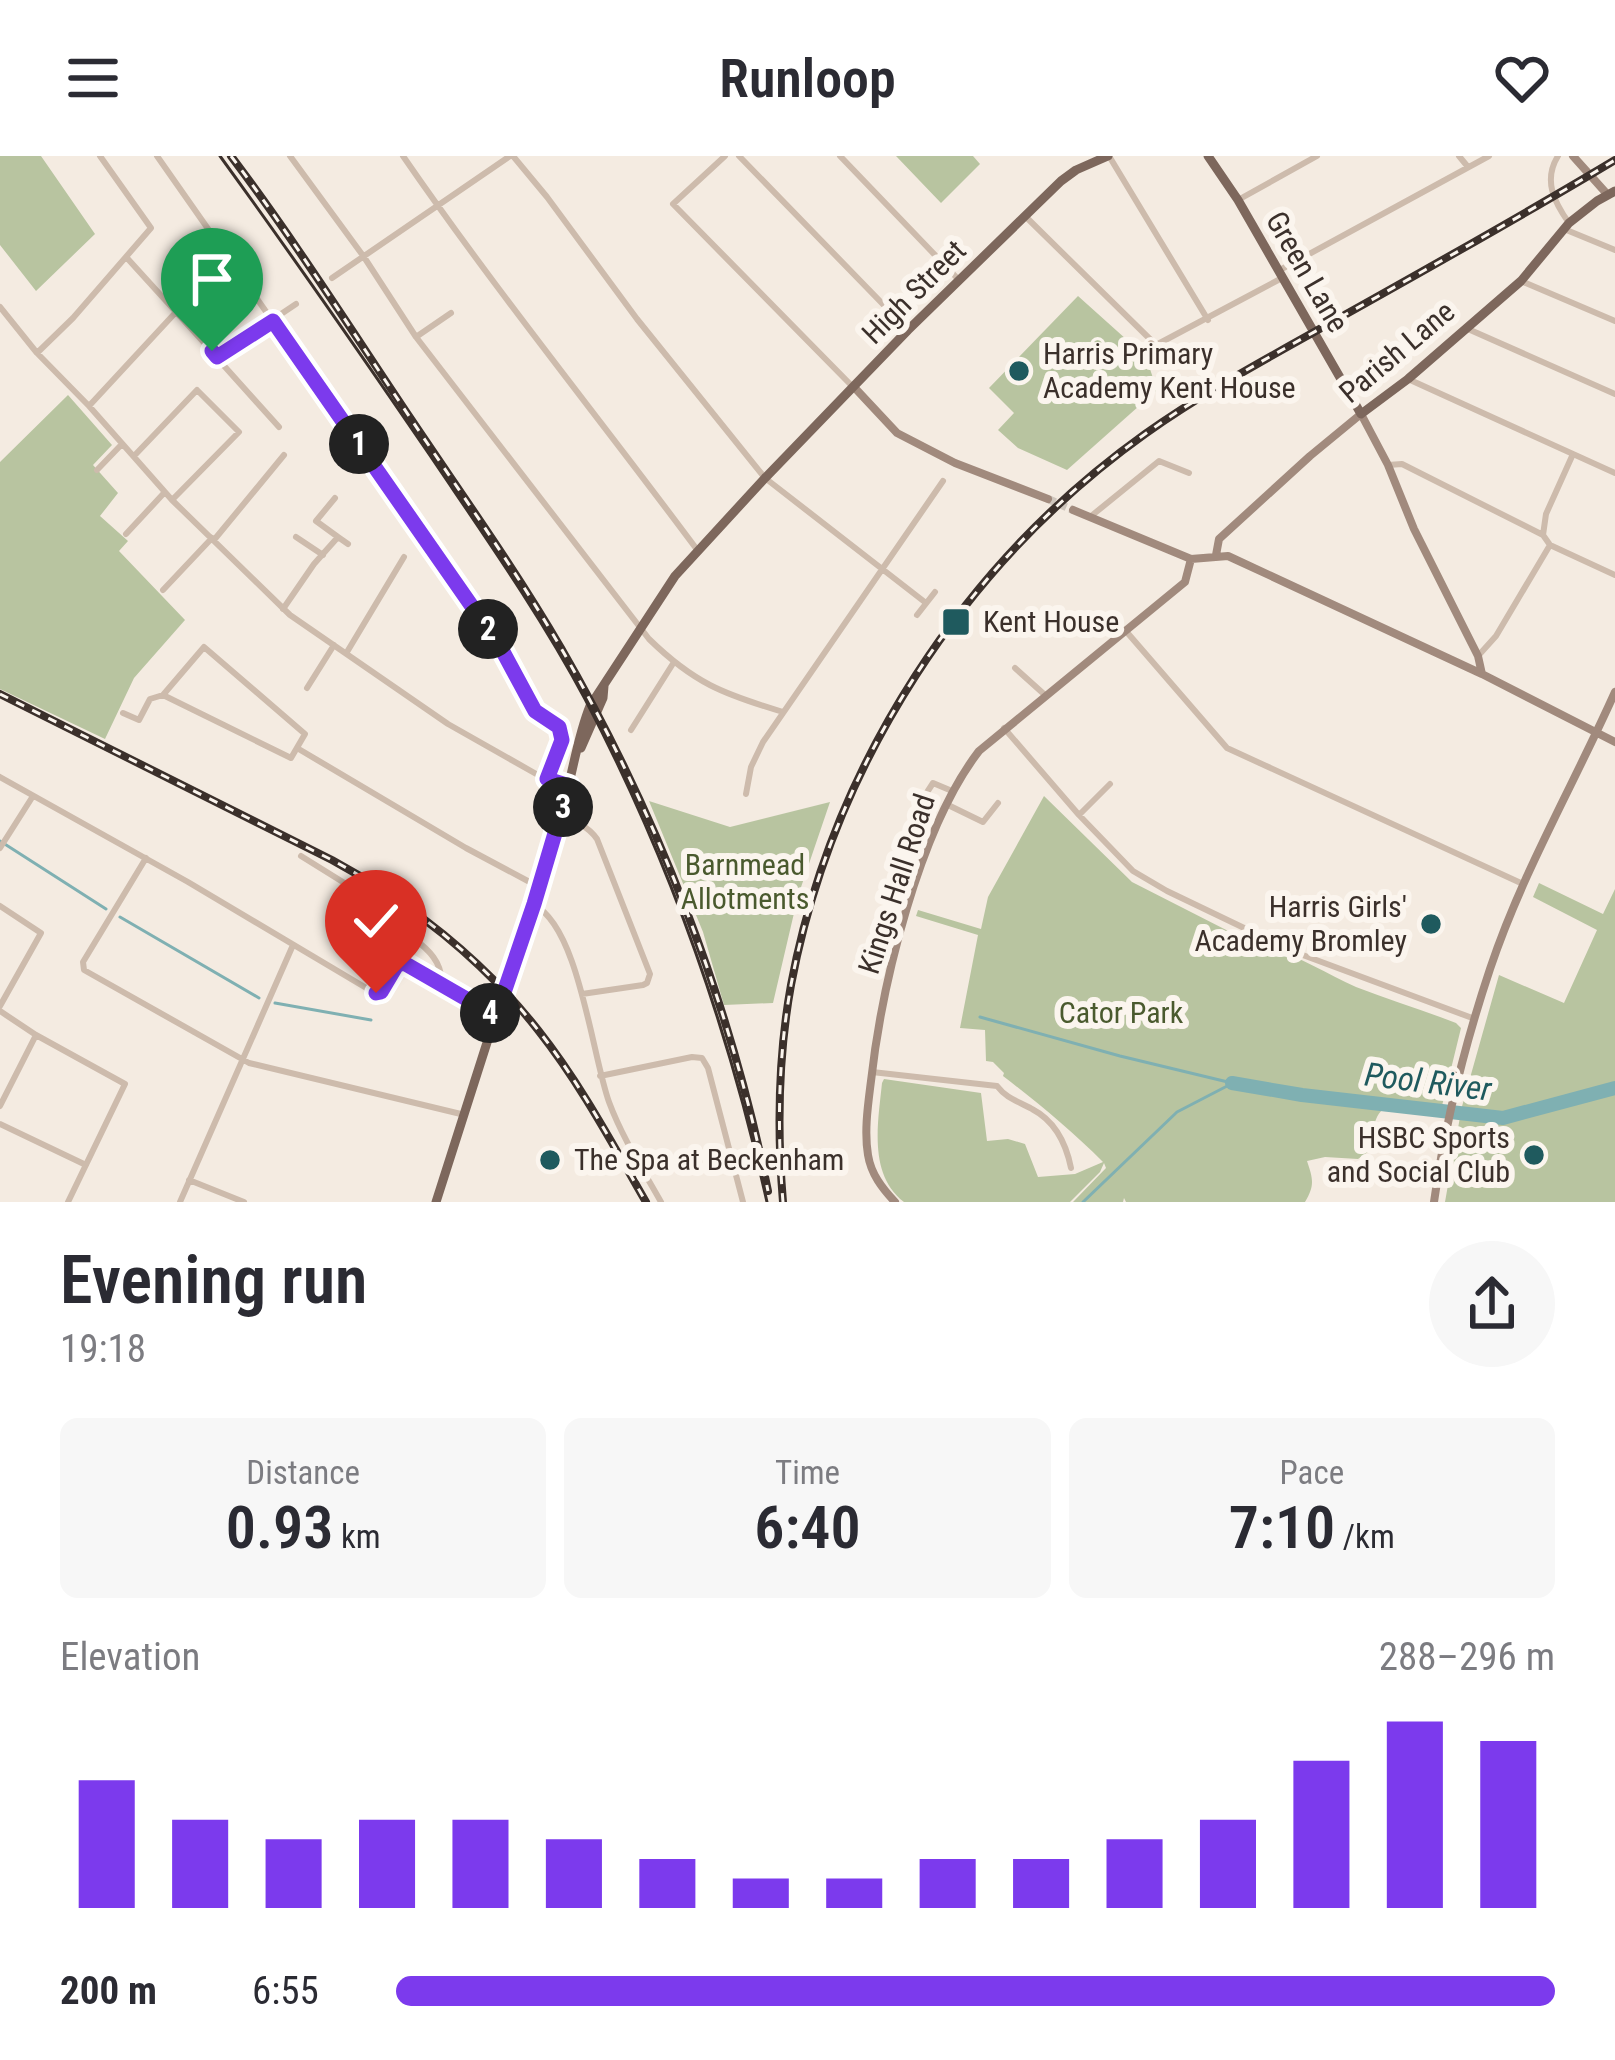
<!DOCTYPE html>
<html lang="en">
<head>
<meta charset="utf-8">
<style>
  body { margin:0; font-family:"Roboto Condensed",sans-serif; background:#f7f7f7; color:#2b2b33; height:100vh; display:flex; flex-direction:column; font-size:45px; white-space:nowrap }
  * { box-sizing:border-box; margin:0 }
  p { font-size:39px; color:#7c7c81 }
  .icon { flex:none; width:66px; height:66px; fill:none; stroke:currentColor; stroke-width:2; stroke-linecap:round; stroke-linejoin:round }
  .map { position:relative; height:1046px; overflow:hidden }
  .panel { display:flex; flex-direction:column; background:#fff; flex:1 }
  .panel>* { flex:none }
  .pin { position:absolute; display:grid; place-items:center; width:102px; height:102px; color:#fff; margin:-123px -51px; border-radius:50% 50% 50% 0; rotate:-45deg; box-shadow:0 0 12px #0007 }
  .pin .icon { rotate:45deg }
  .km { position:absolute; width:60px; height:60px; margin:-30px; border-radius:50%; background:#222; color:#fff; font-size:33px; line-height:60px; text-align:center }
  .round { display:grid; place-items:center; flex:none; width:126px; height:126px; border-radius:63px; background:#f7f7f7 }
  .summary { display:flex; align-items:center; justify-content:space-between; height:204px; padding:0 60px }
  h1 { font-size:66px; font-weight:600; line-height:90px }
  .figures { display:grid; grid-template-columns:repeat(3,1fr); gap:18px; height:204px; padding:12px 60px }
  .figures div { display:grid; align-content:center; border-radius:18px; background:#f7f7f7; text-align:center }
  .figures b { font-size:60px; font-weight:600 }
  .figures small { font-size:33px; font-weight:400 }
  .figures p { font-size:33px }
  .chart { height:336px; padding:24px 60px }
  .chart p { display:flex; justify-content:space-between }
  .chart svg { width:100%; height:216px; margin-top:12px; stroke:#7c3aed; stroke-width:6 }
  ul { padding:0 60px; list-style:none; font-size:39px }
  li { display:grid; grid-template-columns:192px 144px 1fr; align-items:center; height:90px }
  li i { height:30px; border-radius:15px; background:#7c3aed }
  header { display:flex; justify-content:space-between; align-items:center; height:156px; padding:0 60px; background:#fff; font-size:54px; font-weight:600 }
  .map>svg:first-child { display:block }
  .green { fill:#b8c4a0 }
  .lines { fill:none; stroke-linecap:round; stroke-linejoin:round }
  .stream { stroke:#7fb0b2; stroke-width:3 }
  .river { stroke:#7fb0b2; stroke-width:14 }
  .secondary-tunnel { stroke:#cfc6bd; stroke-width:8; stroke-dasharray:8 4; stroke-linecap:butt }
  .street { stroke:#cdbbac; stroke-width:6 }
  .secondary { stroke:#a18a7d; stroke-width:8 }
  .primary { stroke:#7d675c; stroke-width:9 }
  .tram { stroke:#3b302b; stroke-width:3 }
  .rail-casing { stroke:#3b302b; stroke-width:8 }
  .rail { stroke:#fbf5ee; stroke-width:3; stroke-dasharray:9; stroke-linecap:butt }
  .primary-bridge { stroke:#7d675c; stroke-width:9 }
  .route-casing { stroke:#fff; stroke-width:24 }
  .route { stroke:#7c3aed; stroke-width:15 }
  .poi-dot { fill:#1f5a5e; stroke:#fbf5ee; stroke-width:4.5 }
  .labels { text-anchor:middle; stroke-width:12; stroke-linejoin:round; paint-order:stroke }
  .street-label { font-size:30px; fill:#3b302b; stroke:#fbf5ee }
  .poi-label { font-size:30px; fill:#3b302b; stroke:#fbf5ee; text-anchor:start }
  .park-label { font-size:30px; fill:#4a5a2e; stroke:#fbf5ee }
  .water-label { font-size:33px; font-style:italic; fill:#1f5a5e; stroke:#fbf5ee }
</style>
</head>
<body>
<header><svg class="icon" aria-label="menu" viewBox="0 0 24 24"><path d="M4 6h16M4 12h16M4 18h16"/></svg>Runloop<svg class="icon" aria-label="heart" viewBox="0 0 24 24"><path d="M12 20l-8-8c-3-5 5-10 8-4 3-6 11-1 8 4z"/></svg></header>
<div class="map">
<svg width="1615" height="1046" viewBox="0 0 1615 1046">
  <rect width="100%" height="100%" fill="#f4ebe1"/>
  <path class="green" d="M0,0H41L95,78L36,135L0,89Z
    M896,0H973L980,8L941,47Z
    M1078,140L1146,201L1157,234L1067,314L1018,292L998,274L1014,257L989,232Z
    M68,239L112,289L93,309L118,337L100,360L128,385L119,395L185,464L134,522L105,583L0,533V306Z
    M1044,640L1132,726L1238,780L1246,779L1268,794L1269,791C1300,801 1327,818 1356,831C1389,844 1423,854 1456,867L1461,872L1440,958L1388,950C1372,958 1373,977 1372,993L1358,1003L1325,1001L1307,1005C1313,1023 1315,1029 1305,1046H1126L1124,1042L1123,1046H1073L1106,1012L1104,1007L1100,1016L1070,1046H904C868,1018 878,967 882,927L884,923L981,937L987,985L1008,983L1025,988L1038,1021L1075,1018L1103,1006C1072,975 1038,947 1003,920L1004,917L993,906L986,905L985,874L960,872L978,779L916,760L918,754L981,773L988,741Z
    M649,645L730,671L830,646L798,740L773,847L724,849L703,776Z
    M1539,727L1603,758L1615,733V1046H1445L1460,961L1511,965L1570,947L1503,961L1461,954L1499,819L1564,847L1597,774L1533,741Z"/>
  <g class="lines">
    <path class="stream" d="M0,685L106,753
      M120,761L259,842
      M275,847L371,864
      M980,861L1120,900L1232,927
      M1083,1046L1177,956L1231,928"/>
    <path class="river" d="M1232,927L1302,939L1503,962L1615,932"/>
    <path class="secondary-tunnel" d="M1048,343L1073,354"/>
    <path class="street" d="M157,0L473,451L507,502L535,555L559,571L562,584L547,623
      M290,0L364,101L416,181L649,483C694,527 723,538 783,556
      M403,0C496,135 600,263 698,395
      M513,0L547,41L637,163L765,322L926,447
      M725,0L673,48L852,230
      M739,0L908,174
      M840,0L958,123
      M1109,0L1208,164
      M1459,0L1468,11
      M1558,0C1543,24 1554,46 1569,67
      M1238,44L1317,0
      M1025,60L1156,189L1282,122
      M1564,73L1615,94
      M127,102L217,201L296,148
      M1278,115L1489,0
      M332,122L510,0
      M1521,125L1615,165
      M0,151L37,197L89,250L172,344L290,459L448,568L538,619L569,630
      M1468,173L1615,238
      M416,181L451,157
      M37,197L73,162L151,72L100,0
      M217,202L279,271
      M1408,223L1615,317
      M89,250L176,156
      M1573,298L1546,358L1543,379L1550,389L1615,419
      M134,300L197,234L239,276L172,344
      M1388,309L1402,308L1543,379
      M97,314L122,288
      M1090,361L1159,305L1189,317
      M126,378L164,337
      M296,381L323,399
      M338,381L348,388
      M214,384L284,299
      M163,434L212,382
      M283,453L314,408L338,381L316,365L335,342
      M917,459L935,436
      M1125,474L1227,592L1523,728
      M204,491L305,578L291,602L163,539Z
      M347,496L404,401
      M1478,500L1496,480L1550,389
      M1015,512L1045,539
      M307,532L334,489
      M123,557L139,564L150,543L163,539
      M1004,572L1079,659L1133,715L1167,735L1292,795L1475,863
      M631,574L674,506
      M297,592L466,692L539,731
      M0,621L188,726L373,836H381L397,809L404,807L496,859
      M746,638L751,611L763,586L943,325
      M922,644L933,627L952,635
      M946,648L983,666L998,647
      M1079,659L1110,628
      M560,661C575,665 588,670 597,683L650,818L647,827L643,829L582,838
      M0,692L33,640
      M301,700L391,756L413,782
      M146,702L83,806L84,814L249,907L465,959
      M534,749C579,771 592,899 609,946C622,981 643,1014 661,1046
      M0,750L41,777L0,850
      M402,807V799L413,782C428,793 443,807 441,827
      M0,855L36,879L125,928L68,1046
      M872,916L997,930C1007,943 1018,945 1032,953C1055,965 1066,987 1071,1012
      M600,920L692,901L702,902L708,912L743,1046
      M0,950L36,879
      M0,968L86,1009
      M189,1024L244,1046
      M180,1046L293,789"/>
    <path class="secondary" d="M1573,0L1607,38
      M854,231L897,277L955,307L1048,343
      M1073,354L1191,403
      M1216,399L1219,383L1310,300L1361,258L1388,309L1414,373L1478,500L1482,518
      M895,1046C882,1032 871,1018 868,999C864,975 868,949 871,925C882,827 919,673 979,595L1185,426L1191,403L1228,400L1482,518L1615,586
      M1434,1046C1445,968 1465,888 1490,813C1522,717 1574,628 1615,536"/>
    <path class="primary" d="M1208,0L1238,44L1361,258L1408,223L1521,125L1569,67L1597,45L1615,35
      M581,592L603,542L604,530
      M509,820C528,764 547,708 563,650C573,617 577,582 590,550L675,420L765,322L908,174L1061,25L1076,14L1108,0
      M436,1046L499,849"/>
    <path class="tram" d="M220,0C291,98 360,197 429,298C483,378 539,457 585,543C669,703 728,870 767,1046"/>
    <g class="rail-casing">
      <path id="rail" d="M231,0C295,85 352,175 411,263C462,339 515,413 561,492C658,660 730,845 768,1035
        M0,538L332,704C410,746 483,804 538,874C580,927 612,987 646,1046
        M783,1046C777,974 778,901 791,829C832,610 964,407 1145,278C1204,236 1268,202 1332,166C1427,113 1522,60 1615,4"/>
    </g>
    <use href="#rail" class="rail"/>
    <path class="primary-bridge" d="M499,849L509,820"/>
  </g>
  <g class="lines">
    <g class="route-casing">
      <path id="route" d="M212,195L217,201L273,165L501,492L535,555L559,571L562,584L547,623L569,630L534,748L496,860L404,807L397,809L381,836L376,837"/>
    </g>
    <use href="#route" class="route"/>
  </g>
  <g class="poi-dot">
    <circle cx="1019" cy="215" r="12"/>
    <rect x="941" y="451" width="30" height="30" rx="6"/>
    <circle cx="1431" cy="768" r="12"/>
    <circle cx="1534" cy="999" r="12"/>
    <circle cx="550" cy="1004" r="12"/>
  </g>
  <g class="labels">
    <g class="street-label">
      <text transform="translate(1307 116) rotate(60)" y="10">Green Lane</text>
      <text transform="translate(914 136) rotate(-45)" y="10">High Street</text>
      <text transform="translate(1397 196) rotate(-40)" y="10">Parish Lane</text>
      <text transform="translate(897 728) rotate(-72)" y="10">Kings Hall Road</text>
    </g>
    <g class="poi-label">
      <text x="1043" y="208">Harris Primary<tspan x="1043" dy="34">Academy Kent House</tspan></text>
      <text x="983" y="476">Kent House</text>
      <text x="1407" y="761" text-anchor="end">Harris Girls'<tspan x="1407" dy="34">Academy Bromley</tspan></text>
      <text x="1510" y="992" text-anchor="end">HSBC Sports<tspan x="1510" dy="34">and Social Club</tspan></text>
      <text x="574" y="1014">The Spa at Beckenham</text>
    </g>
    <g class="park-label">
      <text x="745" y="719">Barnmead<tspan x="745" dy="34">Allotments</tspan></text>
      <text x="1121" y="867">Cator Park</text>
    </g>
    <g class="water-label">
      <text transform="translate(1428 925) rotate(7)" y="12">Pool River</text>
    </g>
  </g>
</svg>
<div class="pin" style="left:212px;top:195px;background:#1e9e55"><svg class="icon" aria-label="arrive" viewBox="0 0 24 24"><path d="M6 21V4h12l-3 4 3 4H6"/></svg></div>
<div class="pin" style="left:376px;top:837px;background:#d93025"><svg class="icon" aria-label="check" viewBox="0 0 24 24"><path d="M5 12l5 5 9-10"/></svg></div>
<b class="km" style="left:359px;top:288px">1</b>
<b class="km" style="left:488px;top:473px">2</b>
<b class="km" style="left:563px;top:651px">3</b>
<b class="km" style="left:490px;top:857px">4</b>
</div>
<section class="panel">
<div class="summary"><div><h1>Evening run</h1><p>19:18</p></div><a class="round"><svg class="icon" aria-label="share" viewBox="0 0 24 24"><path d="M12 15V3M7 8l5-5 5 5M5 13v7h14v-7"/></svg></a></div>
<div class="figures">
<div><p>Distance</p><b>0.93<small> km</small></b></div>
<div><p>Time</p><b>6:40</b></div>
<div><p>Pace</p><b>7:10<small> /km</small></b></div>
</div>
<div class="chart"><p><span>Elevation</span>288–296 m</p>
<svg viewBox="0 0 160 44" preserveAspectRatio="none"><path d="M5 44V18M15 44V26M25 44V30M35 44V26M45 44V26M55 44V30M65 44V34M75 44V38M85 44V38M95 44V34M105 44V34M115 44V30M125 44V26M135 44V14M145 44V6M155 44V10"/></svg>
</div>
<ul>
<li><b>200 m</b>6:55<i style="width:100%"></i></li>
</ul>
</section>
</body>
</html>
